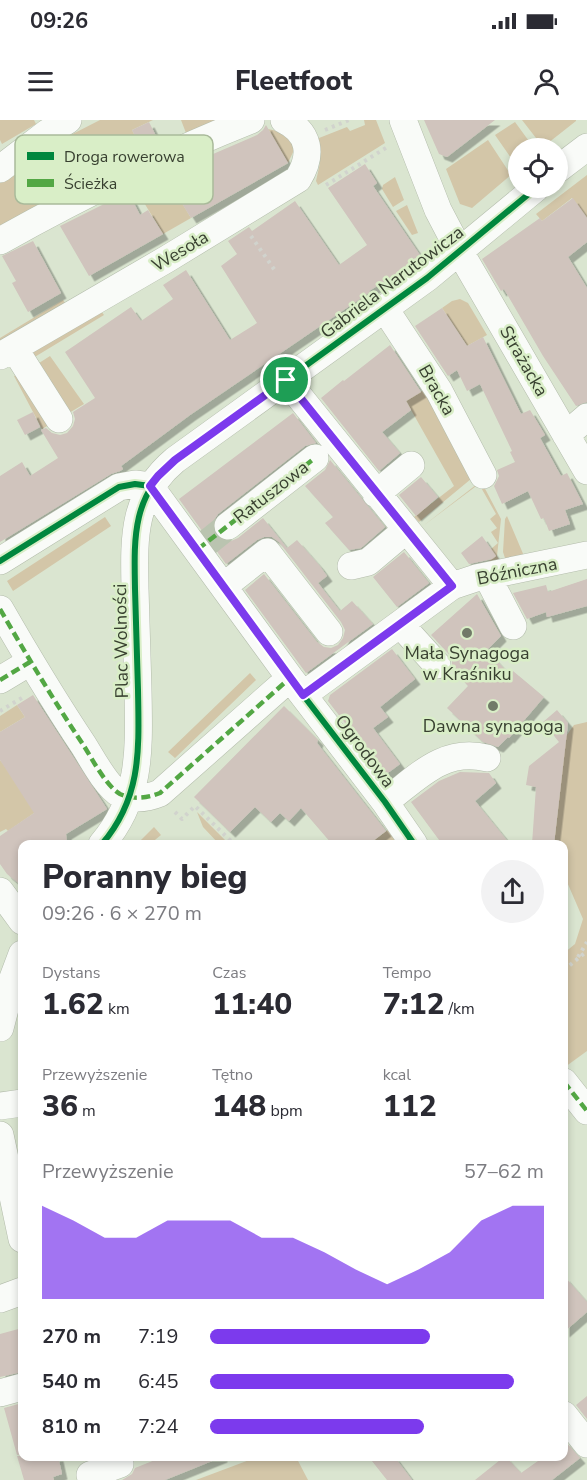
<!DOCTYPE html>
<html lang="pl">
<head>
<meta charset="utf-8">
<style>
  body { margin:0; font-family:"Nunito Sans",sans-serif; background:#f2f2f3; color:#2b2b33; height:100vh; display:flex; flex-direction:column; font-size:22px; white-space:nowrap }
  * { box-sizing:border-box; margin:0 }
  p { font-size:20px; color:#7c7c81 }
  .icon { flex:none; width:33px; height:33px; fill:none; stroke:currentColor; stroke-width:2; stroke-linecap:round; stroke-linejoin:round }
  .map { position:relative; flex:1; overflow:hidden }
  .side { position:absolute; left:18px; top:720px; width:550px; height:621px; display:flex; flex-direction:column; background:#fff; border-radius:12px; box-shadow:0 3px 9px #0003 }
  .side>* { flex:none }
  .buttons { position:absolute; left:508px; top:18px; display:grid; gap:12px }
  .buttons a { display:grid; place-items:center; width:60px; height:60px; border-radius:50%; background:#fff; box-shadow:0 3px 9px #0003; font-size:30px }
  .pin { position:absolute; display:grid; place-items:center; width:51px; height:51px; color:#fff; margin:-26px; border:3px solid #fff; border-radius:50%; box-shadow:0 2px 6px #0007 }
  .round { display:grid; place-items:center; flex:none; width:63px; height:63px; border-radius:32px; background:#f2f2f3 }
  .headline { display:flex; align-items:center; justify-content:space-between; height:102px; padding:0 24px }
  h1 { font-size:33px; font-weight:800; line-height:45px }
  .figures { display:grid; grid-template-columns:repeat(3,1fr); gap:9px; height:102px; padding:6px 24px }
  .figures div { display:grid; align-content:center }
  .figures b { font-size:30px; font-weight:800 }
  .figures small { font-size:16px; font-weight:400 }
  .figures p { font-size:16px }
  .chart { height:168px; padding:12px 24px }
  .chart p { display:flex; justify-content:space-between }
  .chart svg { width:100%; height:108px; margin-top:6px; fill:#7c3aed; opacity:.7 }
  ul { padding:0 24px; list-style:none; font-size:20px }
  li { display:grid; grid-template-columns:96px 72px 1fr; align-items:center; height:45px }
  li i { height:15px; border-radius:8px; background:#7c3aed }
  .status { display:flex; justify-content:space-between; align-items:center; height:42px; padding:0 30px; background:#fff; direction:ltr }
  .status svg { height:16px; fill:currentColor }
  header { display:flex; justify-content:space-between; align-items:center; height:78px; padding:0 24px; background:#fff; font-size:27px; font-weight:800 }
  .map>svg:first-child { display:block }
  .green { fill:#d3c6a8 }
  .building { fill:#d0c4bd; filter:url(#shadow) }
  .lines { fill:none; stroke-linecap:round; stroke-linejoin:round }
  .minor-tunnel { stroke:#bac4b0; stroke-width:27; stroke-dasharray:27 14; stroke-linecap:butt }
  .minor-casing { stroke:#b3bcab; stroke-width:28 }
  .path { stroke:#d1d3cd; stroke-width:4; stroke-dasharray:3 4.5; stroke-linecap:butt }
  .minor { stroke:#f9fbf8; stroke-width:27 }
  .quiet { stroke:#53a744; stroke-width:4.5; stroke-dasharray:9 4.5; stroke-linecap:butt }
  .cycleway-casing { stroke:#d9eec7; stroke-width:10 }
  .cycleway { stroke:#00873e; stroke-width:6 }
  .route-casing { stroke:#fff; stroke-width:12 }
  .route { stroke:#7c3aed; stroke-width:8 }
  .poi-dot { fill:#717a68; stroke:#d9eec7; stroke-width:2 }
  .labels { text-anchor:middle; stroke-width:5; stroke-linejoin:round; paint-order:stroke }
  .street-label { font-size:18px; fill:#384030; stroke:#d9eec7 }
  .poi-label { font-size:18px; fill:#384030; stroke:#d9eec7 }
  .key { fill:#d9eec7; stroke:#a9ba9a; stroke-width:1.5 }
  .key-label { font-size:16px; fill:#384030 }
</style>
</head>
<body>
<div class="status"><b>09:26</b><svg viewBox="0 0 49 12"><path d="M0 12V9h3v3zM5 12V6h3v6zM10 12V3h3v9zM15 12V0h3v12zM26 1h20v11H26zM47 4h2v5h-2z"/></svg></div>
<header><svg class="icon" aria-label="menu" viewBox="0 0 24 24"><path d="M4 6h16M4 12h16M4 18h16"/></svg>Fleetfoot<svg class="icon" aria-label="person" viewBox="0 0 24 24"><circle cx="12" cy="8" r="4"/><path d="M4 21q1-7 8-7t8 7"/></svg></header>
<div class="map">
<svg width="587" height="1360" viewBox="0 0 587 1360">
  <defs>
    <filter id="shadow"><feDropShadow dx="5.5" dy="5.5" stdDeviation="0" flood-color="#0004"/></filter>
  </defs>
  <rect width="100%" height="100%" fill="#dae5d0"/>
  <path class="green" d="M0,0H34L36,4L2,24L0,20Z
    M100,0H153L132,10L145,35L90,60L74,23L58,30L55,23Z
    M181,0H215L217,6L186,13Z
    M364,0H376L385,23L318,65L316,61L320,43L319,18L347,7L350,11L365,5Z
    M522,0H576V1L543,27Z
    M515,2L534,28H519L518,48L495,15Z
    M268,9L282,12L291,19L294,30L288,43Z
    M488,20L511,55L472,88L460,84L446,49Z
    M41,32L65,77L0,112V62Z
    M161,48L191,98L163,114L140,76L148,71L141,57Z
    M587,55V98L572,78L542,101L536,94Z
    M395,57L404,80L393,87L382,69L383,65Z
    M407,85L418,113L412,115L396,91Z
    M460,179L468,183L487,215L467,226L442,188L452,181Z
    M63,180L66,184L0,223V218Z
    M101,191L104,195L33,238L30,233Z
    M50,236L84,284L69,293L36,245Z
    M23,251L56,301L42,309L14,256Z
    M430,266L477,354L419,402L414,397L454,366L406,281Z
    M481,361L501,399L497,436L501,443L479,449L495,436L491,429L498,423L491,412L497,408L490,399L496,394L479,364L423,406Z
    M507,396L524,436L506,441L503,432L505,399Z
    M105,397L111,406L13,471L7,461Z
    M250,553L256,560L175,638L168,632Z
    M17,585L25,597L0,612V596Z
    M587,602V931L565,947L564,833L575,824L583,799L564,755V724H554L566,616L574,605Z
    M0,640L40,689L8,711L6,709L0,712Z
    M197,692L229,724H219L203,707Z
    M154,707L161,715L150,724H137Z
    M389,709L398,722L395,724H369Z
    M257,1337H296L308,1360H196Z"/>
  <path class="building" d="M424,0H495L447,37L439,34Z
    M149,2L159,22L142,30L132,10Z
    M266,5L288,43L191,98L171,66L181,59L176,50L257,15L263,10Z
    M365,44L377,63L373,66L422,138L369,171L370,172L190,295L121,346L123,349L120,351L111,354L0,422V356L22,342L30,356L58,338L41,310L46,308L52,313L60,315L67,313L73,306L75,299L73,292L95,278L65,232L131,187L141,201L173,179L163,165L186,150L230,220L257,203L221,146L237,134L228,121L249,107L252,111L295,81L339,145L367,125L328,68Z
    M128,72L140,95L148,90L163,114L89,156L60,106Z
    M573,78L587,98V122L568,137L587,168V282L576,286L543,236L504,169L501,171L482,139L540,98L542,101Z
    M33,121L61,173L28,192L12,163L16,161L2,136Z
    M442,188L467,226L483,217L521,294L530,290L545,315L540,318L561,356L567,353L583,384L565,390L570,404L549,411L544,398L541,399L528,371L502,384L494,366L499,356L497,350L515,342L510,332L512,331L480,264L467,271L457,250L448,256L415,206Z
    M390,225L421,272L406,281L411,290L382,312L400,333L379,351L321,278L343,260L344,261Z
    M33,292L40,307L25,315L17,300Z
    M293,293L316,323L305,326L218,394L214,400L212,408L216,416L223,421H231L238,418L263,398L287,428L297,420L319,445L327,456L318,463L340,491L352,481L373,504L306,553L245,470L264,454L317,522L324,527L331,528L338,525L343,518L345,510L341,502L279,422L272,417H264L257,420L226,444L179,379Z
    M330,340L385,407L361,428L349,430L325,403L333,397L305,366L325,350Z
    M421,357L438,377L416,396L399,375Z
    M482,416L496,436L492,439L469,444L461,433Z
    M404,432L429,463L397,487L373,457Z
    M587,459V486L547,497L546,492L527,499L513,473L546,465L548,472Z
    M477,474L501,516L487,530L510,555L513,551L544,577L509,618L508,617L498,627L483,622L447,588L468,566L452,548V541L449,534L431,515Z
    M392,529L415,559L380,587L388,597L373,608L400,644L385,655L328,581L330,575Z
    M33,575L107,689L66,714L67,724H22V766L7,754L0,744V716L34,693L0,640V612L25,597L17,585Z
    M284,586L318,620L317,623L386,711L369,724H332L301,688L289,701L280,693L271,702L255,687L230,712L194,677Z
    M557,590L568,603L554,724H532L536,667L526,665L529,646L559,622L543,602Z
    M460,652L489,653L496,663L475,681L510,724H442L411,682L439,661Z
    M564,1156L587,1182V1192L564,1212Z
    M22,1208V1252L0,1257V1214Z
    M587,1276V1299L576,1285Z
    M22,1283V1334L17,1335L4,1288Z
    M564,1320L580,1338L552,1360H475L505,1336L521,1353L545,1336H564Z
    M17,1336H58L62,1354L53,1357L54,1360H24Z
    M165,1336H222V1337L165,1360H122L132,1354L135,1348Z
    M368,1336H394L412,1360H387Z"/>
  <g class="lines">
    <path class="minor-tunnel" d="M203,426L228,406"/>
    <g class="minor-casing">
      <path id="minor" d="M403,0L438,90L460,132L587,351
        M0,49L47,13L68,0
        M558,49L587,27
        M0,121C82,75 163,35 251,0
        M385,189L439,271L483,355
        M14,228L59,299
        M0,236L167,139L298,59C313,35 310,13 284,0
        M286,260L452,466
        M566,315L587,297
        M376,374L411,345
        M228,406L315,338
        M0,441L119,367L135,364L150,366L290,558L385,682L414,724
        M351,446L368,442L406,410
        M487,456L513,506
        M224,466L267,432L329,512
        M0,489C27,536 54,581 84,626C92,639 107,667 120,674C133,680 148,678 160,673L290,558
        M400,504L437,545
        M0,560L30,542
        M303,575L452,466L476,458L587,435
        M385,682C417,658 443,627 487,638
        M102,724C142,677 139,629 138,570C137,536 136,503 135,469C134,418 132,376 175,340L427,158L536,68
        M0,771L22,801
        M0,908L13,858L22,834
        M564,962L587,991
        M0,986L22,983
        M0,1015L22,1119
        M0,1179L22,1171
        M0,1273L22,1267
        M564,1295L587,1324
        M90,1355L120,1344"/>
    </g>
    <path class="path" d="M325,10L349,0
      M55,34L68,60
      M326,65L389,26
      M251,116L276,152
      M0,591L25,576
      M175,692L182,699L195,686L234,724
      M578,837L587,822
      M564,850L587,831"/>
    <use href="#minor" class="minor"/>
    <path class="quiet" d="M198,429L315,338
      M0,489C27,536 54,581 84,626C92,639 107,667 120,674C133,680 148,678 160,673L290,558
      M0,560L30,542
      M303,575L366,529
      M564,962L587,991"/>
    <g class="cycleway-casing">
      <path id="cycleway" d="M0,441L119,367L135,364L150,366L290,558L385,682L414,724
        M102,724C142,677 139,629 138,570C137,536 136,503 135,469C134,418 132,376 175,340L427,158L536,68"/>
    </g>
    <use href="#cycleway" class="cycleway"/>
  </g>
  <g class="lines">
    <g class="route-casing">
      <path id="route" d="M286,260L452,466L303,575L150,366L158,356L175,340Z"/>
    </g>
    <use href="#route" class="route"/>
  </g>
  <g class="poi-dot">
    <circle cx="467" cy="513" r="6"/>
    <circle cx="493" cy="586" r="6"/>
  </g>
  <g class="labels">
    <g class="street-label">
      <text transform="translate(180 131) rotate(-31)" y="6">Wesoła</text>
      <text transform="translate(392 162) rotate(-37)" y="6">Gabriela Narutowicza</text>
      <text transform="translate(524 241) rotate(60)" y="6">Strażacka</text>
      <text transform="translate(437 270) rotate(60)" y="6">Bracka</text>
      <text transform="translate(271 372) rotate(-38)" y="6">Ratuszowa</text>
      <text transform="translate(517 451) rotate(-11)" y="6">Bóźniczna</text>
      <text transform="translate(121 521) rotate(-91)" y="6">Plac Wolności</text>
      <text transform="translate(365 631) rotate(53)" y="6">Ogrodowa</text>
    </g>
    <g class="poi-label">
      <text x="467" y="539">Mała Synagoga<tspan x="467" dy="21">w Kraśniku</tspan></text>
      <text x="493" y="612">Dawna synagoga</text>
    </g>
  </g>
  <rect x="15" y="15" width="198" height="69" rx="9" class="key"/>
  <rect x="27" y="32" width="27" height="8" fill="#00873e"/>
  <rect x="27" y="59" width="27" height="8" fill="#53a744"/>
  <g class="key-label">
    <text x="64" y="42">Droga rowerowa</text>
    <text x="64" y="69">Ścieżka</text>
  </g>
</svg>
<div class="buttons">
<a><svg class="icon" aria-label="locate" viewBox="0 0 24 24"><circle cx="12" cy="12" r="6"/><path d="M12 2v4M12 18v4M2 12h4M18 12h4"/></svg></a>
</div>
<div class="pin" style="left:286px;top:260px;background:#1e9e55"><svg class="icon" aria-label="arrive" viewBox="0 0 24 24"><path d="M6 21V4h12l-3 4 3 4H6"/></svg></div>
<section class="side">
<div class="headline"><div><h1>Poranny bieg</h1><p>09:26 · 6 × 270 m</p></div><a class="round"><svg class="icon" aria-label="share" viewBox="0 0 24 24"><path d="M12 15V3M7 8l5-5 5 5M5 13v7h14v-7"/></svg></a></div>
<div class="figures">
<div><p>Dystans</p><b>1.62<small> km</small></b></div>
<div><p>Czas</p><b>11:40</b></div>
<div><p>Tempo</p><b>7:12<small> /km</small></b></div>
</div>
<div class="figures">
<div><p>Przewyższenie</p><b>36<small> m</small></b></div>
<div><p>Tętno</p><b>148<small> bpm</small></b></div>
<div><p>kcal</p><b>112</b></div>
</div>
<div class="chart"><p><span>Przewyższenie</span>57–62 m</p>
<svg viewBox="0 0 160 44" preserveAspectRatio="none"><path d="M0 44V6L10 12L20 19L30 19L40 12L50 12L60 12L70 19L80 19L90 25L100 32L110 38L120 32L130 25L140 12L150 6L160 6V44z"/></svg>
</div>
<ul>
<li><b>270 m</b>7:19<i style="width:66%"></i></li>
<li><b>540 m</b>6:45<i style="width:91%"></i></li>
<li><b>810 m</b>7:24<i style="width:64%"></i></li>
</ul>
</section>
</div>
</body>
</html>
